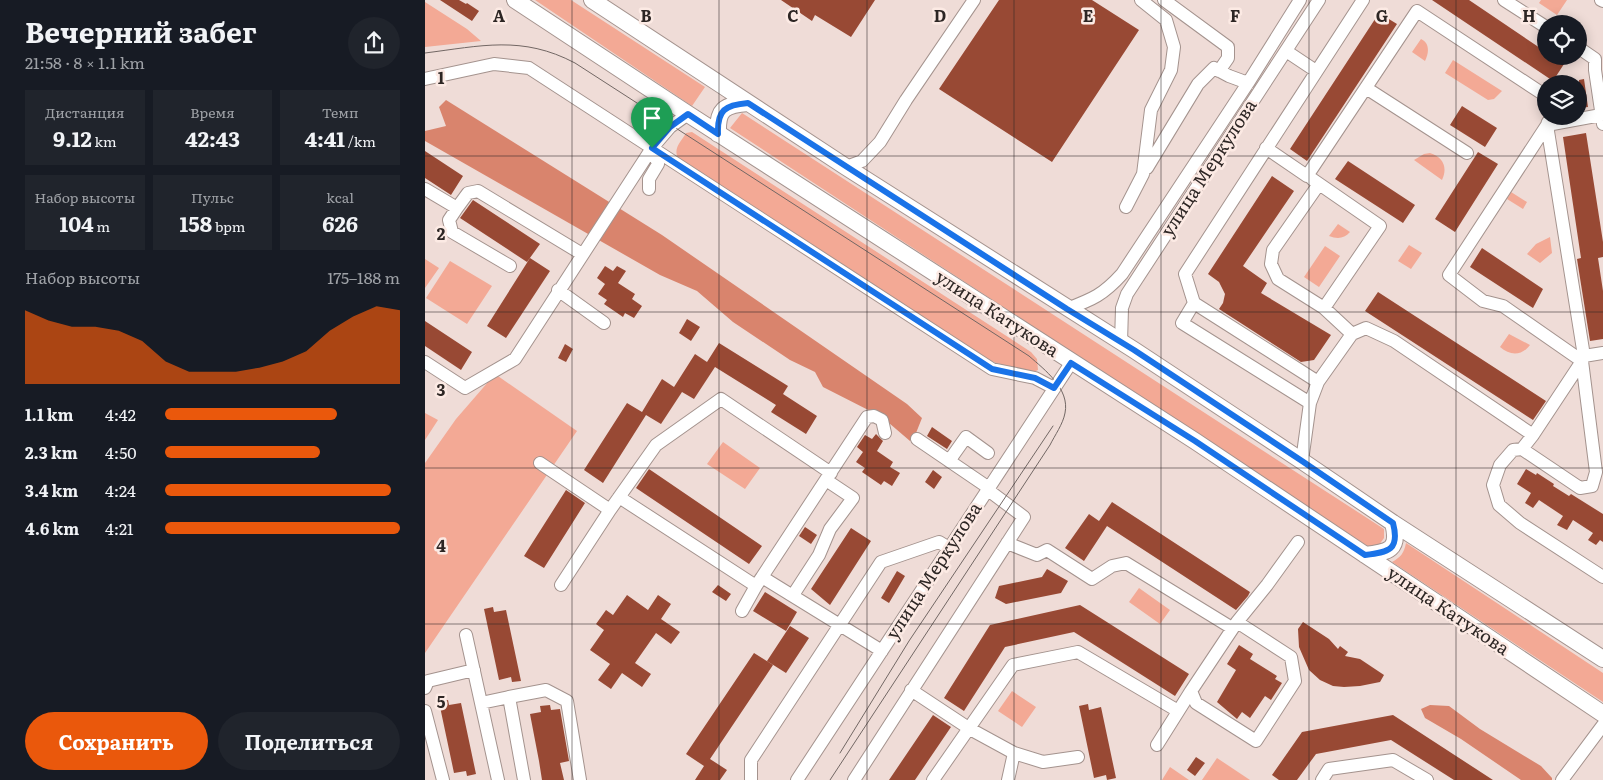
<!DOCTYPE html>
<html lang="ru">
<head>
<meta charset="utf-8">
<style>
  body { margin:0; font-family:Literata,serif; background:#20242c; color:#f1f3f6; height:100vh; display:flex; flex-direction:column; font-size:19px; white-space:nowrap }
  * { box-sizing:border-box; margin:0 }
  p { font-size:16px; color:#9ea1a6 }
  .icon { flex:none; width:28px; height:28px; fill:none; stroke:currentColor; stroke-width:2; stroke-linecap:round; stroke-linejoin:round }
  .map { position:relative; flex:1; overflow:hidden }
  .details { display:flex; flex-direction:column; background:#171b24; width:425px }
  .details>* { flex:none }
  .buttons { position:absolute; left:1112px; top:15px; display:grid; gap:10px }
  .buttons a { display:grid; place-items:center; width:50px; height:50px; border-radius:50%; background:#171b24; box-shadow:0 2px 12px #0003; font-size:25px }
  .pin { position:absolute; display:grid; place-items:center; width:42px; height:42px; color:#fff; margin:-51px -21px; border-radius:50% 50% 50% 0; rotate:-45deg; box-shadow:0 0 5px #0007 }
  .pin .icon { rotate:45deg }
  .round { display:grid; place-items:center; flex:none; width:52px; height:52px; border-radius:26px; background:#20242c }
  .headline { display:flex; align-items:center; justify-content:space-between; height:85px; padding:0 25px }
  h1 { font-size:28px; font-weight:700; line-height:38px }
  .figures { display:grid; grid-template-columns:repeat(3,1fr); gap:8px; height:85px; padding:5px 25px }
  .figures div { display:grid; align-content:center; border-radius:0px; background:#20242c; text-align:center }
  .figures b { font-size:21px; font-weight:700 }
  .figures small { font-size:14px; font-weight:400 }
  .figures p { font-size:14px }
  .chart { height:140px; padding:10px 25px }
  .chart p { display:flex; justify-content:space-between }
  .chart svg { width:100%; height:90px; margin-top:5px; fill:#ea580c; opacity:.7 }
  .cta { display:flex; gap:10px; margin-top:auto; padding:10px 25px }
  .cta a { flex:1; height:58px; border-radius:30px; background:#ea580c; color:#fff; font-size:20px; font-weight:700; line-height:58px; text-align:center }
  .cta a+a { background:#20242c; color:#f1f3f6 }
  ul { padding:0 25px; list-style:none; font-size:16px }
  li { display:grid; grid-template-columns:80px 60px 1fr; align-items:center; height:38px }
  li i { height:12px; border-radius:6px; background:#ea580c }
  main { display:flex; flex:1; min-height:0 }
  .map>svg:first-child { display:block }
  .green { fill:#f3a995 }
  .forest { fill:#d9846d }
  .building { fill:#984934 }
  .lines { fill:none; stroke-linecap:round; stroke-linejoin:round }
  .minor-casing { stroke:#a4938e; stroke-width:14 }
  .major-casing { stroke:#a4938e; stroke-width:18 }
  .minor { stroke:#fff; stroke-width:12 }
  .major { stroke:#fff; stroke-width:16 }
  .tram { stroke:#726764; stroke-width:1 }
  .route-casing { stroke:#fff; stroke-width:10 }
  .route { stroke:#1a73e8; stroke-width:6 }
  .grid { fill:none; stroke:#2d2624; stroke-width:1; stroke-opacity:0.55 }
  .labels { text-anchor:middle; stroke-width:5; stroke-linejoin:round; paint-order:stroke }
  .street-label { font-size:18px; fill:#2d2624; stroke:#fceae4 }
  .grid-label { font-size:16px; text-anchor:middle; font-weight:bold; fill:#2d2624; stroke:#fceae4; stroke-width:5; stroke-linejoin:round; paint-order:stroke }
</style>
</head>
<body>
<main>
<section class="details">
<div class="headline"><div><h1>Вечерний забег</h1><p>21:58 · 8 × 1.1 km</p></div><a class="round"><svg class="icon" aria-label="share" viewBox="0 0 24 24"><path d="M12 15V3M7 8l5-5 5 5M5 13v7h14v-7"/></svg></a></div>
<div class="figures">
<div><p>Дистанция</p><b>9.12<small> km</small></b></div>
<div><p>Время</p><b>42:43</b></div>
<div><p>Темп</p><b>4:41<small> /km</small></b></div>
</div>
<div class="figures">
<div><p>Набор высоты</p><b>104<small> m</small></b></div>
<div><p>Пульс</p><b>158<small> bpm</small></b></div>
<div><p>kcal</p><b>626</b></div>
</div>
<div class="chart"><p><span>Набор высоты</span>175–188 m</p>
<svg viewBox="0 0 160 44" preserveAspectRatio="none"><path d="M0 44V8L10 13L20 16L30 16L40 18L50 23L60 33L70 38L80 38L90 38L100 36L110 33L120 28L130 18L140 11L150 6L160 8V44z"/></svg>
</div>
<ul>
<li><b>1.1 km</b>4:42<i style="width:73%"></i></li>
<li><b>2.3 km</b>4:50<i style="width:66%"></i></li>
<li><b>3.4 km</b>4:24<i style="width:96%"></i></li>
<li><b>4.6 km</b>4:21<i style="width:100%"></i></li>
</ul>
<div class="cta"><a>Сохранить</a><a>Поделиться</a></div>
</section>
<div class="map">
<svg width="1178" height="780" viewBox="0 0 1178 780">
  <rect width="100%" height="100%" fill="#efdcd7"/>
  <path class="green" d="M110,0H146L280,87L267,106Z
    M1116,0H1142L1132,15L1114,3Z
    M0,2L42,29L56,41L0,47Z
    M996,39C1005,43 1004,53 1000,61L987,52Z
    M1028,60L1077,91L1069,99L1063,100L1020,73Z
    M317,113L959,529V538L954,545L944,547L305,128Z
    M267,132L606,352L612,359L613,370L605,374L563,360L253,158C248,148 256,142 261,133Z
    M1005,153C1018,157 1023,167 1017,180L989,160L999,154Z
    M1086,192L1102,202L1098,209L1082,199Z
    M913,224L925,232C919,239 912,239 904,236Z
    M1125,237L1127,253L1115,263L1102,254L1111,244Z
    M984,245L997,253L986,269L973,261Z
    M900,246L915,256L894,287L879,277Z
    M0,259L14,268L0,288Z
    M25,261L67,286L42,324L1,298Z
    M1084,334L1105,345C1097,356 1085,356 1075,347Z
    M70,374L152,431L0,653V463L31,419Z
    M0,413L13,420L0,440Z
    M298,442L335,468L320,489L282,464Z
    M981,543L1178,673V702L967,562C976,557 979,553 981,543Z
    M714,588L745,610L735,624L704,602Z
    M587,691L611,707L597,727L573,711Z
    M792,758L825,780H777Z
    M745,767L764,780H737Z"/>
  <path class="forest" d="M21,100L237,235L482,404L497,418L491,433L485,441L457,417L398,387L390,372L365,360L308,322L272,291L235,275L0,141V131L21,126L14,107Z
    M1005,705L1024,706L1055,729L1116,766L1127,778V780H1096L1036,739L1000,718L996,709Z"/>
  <path class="building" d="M15,0H34L41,4L42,3L54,11L47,21Z
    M356,0H450L426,37L390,15L387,21Z
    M574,0H667L714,30L627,162L514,89Z
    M1007,0H1044L1121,52V56H1128L1139,64L1128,81Z
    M954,13L972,24L882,161L865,149Z
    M1159,79L1163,107L1154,108V80Z
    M1037,106L1072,128L1060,147L1025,125Z
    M1161,133L1178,242V257L1173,258L1178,291V339L1165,341L1152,259L1156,258L1138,137Z
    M0,151L38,176L26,195L0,178Z
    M1053,152L1073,164L1030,232L1010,219Z
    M923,161L990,205L978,223L910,179Z
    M847,176L869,191L818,266L842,283L836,293L906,335L889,360L876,362L794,309L798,303L800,294L794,282L783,274Z
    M48,200L115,244L102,262L35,218Z
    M1057,248L1118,289L1108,308L1045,267Z
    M105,258L125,271L81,338L62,326Z
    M180,266L188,271L192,266L201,271L193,283L210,294L207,299L217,306L209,318L200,313L198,317L179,304L182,300L173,294L180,284L172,278Z
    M953,292L1121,401L1108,420L940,311Z
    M262,319L275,327L266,341L254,333Z
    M0,321L47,352L36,370L0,346Z
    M294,343L363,386L358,394L392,416L381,434L346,412L351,405L290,367L269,399L257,392L236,424L221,415L178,483L159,470L202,403L217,412L237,379L249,387L270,354L282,362Z
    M140,344L148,349L141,362L133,358Z
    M507,427L527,441L522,449L502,436Z
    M451,434L458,441L452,451L468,462L465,467L475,473L467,486L459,481L456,485L437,472L440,468L431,462L438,452L432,447L440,435L447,439Z
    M224,469L337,546L324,564L211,488Z
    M1101,469L1111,475L1112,473L1129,484L1128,486L1144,496L1146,494L1178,514V542L1175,540L1171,545L1163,540L1168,533L1148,520L1142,530L1132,525L1138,516L1114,500L1108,508L1100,503L1106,493L1092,484Z
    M508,470L517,477L509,489L500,482Z
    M141,490L160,503L119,568L99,556Z
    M687,502L825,592L823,596L811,610L682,526L659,561L640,548L664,514L674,521Z
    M380,527L392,535L386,544L374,536Z
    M426,528L446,541L405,605L386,589Z
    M622,569L643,581L636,593L581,604L570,598L574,586L617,577Z
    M472,571L480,576L464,603L456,598Z
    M293,585L306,594L301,601L287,592Z
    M340,592L372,612L361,631L328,611Z
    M202,595L223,610L233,595L246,604L236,619L255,632L246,644L231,633L210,663L226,674L217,687L197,673L186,689L173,680L185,664L165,650L179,630L171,624L181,610L188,615Z
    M655,605L764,674L750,696L649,632L580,647L539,711L519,698L565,625Z
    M68,607L69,612L81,610L96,681L87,682L86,677L74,680L59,609Z
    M878,622L904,639L913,649L915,646L923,652L920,656L935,659L959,675L955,682L935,686L919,687L908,686L895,680L884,670L874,647L873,629Z
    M365,626L384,638L361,673L342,661Z
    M814,645L828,654L825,659L852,676L850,679L857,683L846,700L840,696L825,718L817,712L812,719L792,702L811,670L802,664Z
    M329,653L348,665L285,759L302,770L295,780H270L279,766L261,754Z
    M23,700L24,705L36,703L51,774L42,776L41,771L29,773L14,702Z
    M663,704L664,710L676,707L691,778L682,780L681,775L669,778L654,706Z
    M125,705L126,710L135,709L144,761L135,763L139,780H117L114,761L105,714L116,712L115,706Z
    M508,715L526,727L490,780H464Z
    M968,715L1068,780H1029L966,740L891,754L872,780H854L847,775L877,732Z
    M771,757L780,763L770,776L762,770Z"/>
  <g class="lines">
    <g class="minor-casing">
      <path id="minor" d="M739,0L803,47V58L794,71
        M1079,0L1121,27
        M1176,0L1178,1
        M1154,48L1170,59V70L1178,124
        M861,51L891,71
        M0,79L69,64L104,68L567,369L610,378L629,388
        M941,88L1042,153
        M1123,122L1122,125L1159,356
        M841,148L882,176L992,11L1121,96
        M421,167L437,161L455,142L481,100L549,0
        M722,168L773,84L789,68L804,76L823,83
        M887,179L955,226L899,308
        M894,184L848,250L846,264L853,279L899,308L927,334
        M0,189L32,208L43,193L53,191L157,254
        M224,189V179L233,164L227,148
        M701,207L718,174L726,110L746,70L749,47L741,20L716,0
        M32,208L24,220L27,232L85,266
        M133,290L179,323
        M769,303L757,323L885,403
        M642,309C668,299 678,295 697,274L823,83L875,0
        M696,343L697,308L702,294L894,0
        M0,362L40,388L90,359L227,148L245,127L263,114
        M893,382L769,303L760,274L938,0
        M1108,435L1157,361L1159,356L1178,353
        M492,439L564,488
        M1097,449L1155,488L1167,486L1171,472L1157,361L1078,306L1058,301L1024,275L1122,125L1176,115
        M524,461L541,437L563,453
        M877,461L885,403L893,382L927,334L941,328L969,341L1108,435L1097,449L1088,450L1075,465L1068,485L1074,505L1095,523L1178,577
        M115,463L185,510L231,445L296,399L406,473
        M194,497L331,586L337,577
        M582,543L612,555L622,550L667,579L687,566L701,563L807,628
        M136,585L185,510
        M368,595L394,555L405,529L428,498L401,480
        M317,611L331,586
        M41,635L73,780
        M457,651L337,577L442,417L449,416L457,420L460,433
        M0,688L3,681L49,670
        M486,690L545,729L589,753L583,780
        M766,691L812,622L842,585L873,542
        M56,703L84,697
        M0,711L18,780
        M732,745L766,691L771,703L831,741L870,681L866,657L812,622
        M589,753L618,762L653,757
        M99,780L84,697L121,690L142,701L155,780
        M326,780V760L456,562L514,542L524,548
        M372,780L646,363
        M429,780L599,517L563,490
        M508,780L588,665L653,652L748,708
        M897,780L904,769L968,760L1002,780
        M1137,780L1178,725"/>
    </g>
    <g class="major-casing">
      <path id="major" d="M90,0L263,114L770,441L1178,714
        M167,0L421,167L709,350L877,461L968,523L1178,659
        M293,134C292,109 299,105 323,103
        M940,555C964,552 975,550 968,523"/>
    </g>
    <use href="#minor" class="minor"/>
    <use href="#major" class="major"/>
    <path class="tram" d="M0,53C56,46 97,35 150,63L604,356C620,370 645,389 640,413C638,424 630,435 625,445L405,780
      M415,753L484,641L628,426"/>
  </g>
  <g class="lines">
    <g class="route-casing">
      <path id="route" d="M323,103L642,309L709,350L877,461L968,523C975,550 964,552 940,555L770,441L646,363L629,388L610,378L567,369L227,148L245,127L263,114L293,134C292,110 300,105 323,103Z"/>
    </g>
    <use href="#route" class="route"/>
  </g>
  <path class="grid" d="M147,0V780M294,0V780M442,0V780M589,0V780M736,0V780M884,0V780M1031,0V780M0,156H1178M0,312H1178M0,468H1178M0,624H1178"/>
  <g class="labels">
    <g class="street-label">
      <text transform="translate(784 168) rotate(-57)" y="6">улица Меркулова</text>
      <text transform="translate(572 314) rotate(33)" y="6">улица Катукова</text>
      <text transform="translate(509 571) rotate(-57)" y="6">улица Меркулова</text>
      <text transform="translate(1023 611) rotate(34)" y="6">улица Катукова</text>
    </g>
  </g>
  <g class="grid-label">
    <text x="74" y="22">A</text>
    <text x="221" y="22">B</text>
    <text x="368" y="22">C</text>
    <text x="515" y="22">D</text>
    <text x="663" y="22">E</text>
    <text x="810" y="22">F</text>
    <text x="957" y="22">G</text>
    <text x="1104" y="22">H</text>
    <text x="16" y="84">1</text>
    <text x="16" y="240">2</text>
    <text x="16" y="396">3</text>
    <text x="16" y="552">4</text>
    <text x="16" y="708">5</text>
  </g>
</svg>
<div class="buttons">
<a><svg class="icon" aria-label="locate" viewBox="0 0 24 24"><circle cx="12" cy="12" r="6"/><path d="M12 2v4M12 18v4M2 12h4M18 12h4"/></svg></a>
<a><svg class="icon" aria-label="layers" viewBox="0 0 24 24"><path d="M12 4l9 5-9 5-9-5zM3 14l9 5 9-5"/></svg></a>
</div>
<div class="pin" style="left:227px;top:148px;background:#1e9e55"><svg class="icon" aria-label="arrive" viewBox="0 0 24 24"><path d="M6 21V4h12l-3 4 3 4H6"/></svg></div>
</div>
</main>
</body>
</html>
